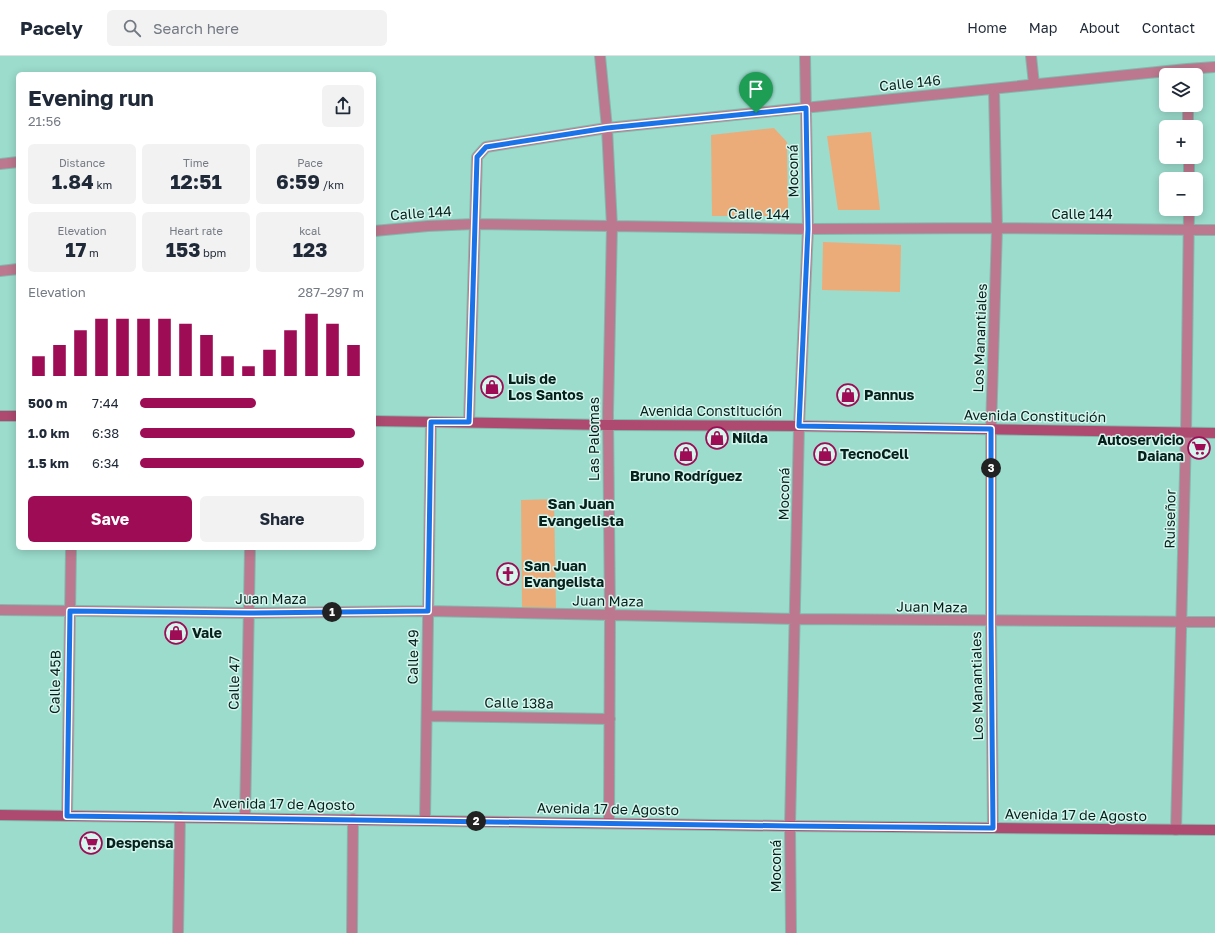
<!DOCTYPE html>
<html lang="en">
<head>
<meta charset="utf-8">
<style>
  body { margin:0; font-family:"Golos Text",sans-serif; background:#f2f2f3; color:#1f2937; height:100vh; display:flex; flex-direction:column; font-size:15px; white-space:nowrap }
  * { box-sizing:border-box; margin:0 }
  p { font-size:13px; color:#747a83 }
  .icon { flex:none; width:22px; height:22px; fill:none; stroke:currentColor; stroke-width:2; stroke-linecap:round; stroke-linejoin:round }
  .map { position:relative; flex:1; overflow:hidden }
  .sheet { position:absolute; left:16px; top:16px; width:360px; height:478px; display:flex; flex-direction:column; background:#fff; border-radius:6px; box-shadow:0 2px 10px #0003 }
  .sheet>* { flex:none }
  .tools { position:absolute; left:1159px; top:12px; display:grid; gap:8px }
  .tools a { display:grid; place-items:center; width:44px; height:44px; border-radius:6px; background:#fff; box-shadow:0 2px 10px #0003; font-size:20px }
  .pin { position:absolute; display:grid; place-items:center; width:34px; height:34px; color:#fff; margin:-41px -17px; border-radius:50% 50% 50% 0; rotate:-45deg; box-shadow:0 0 4px #0007 }
  .pin .icon { rotate:45deg }
  .km { position:absolute; width:20px; height:20px; margin:-10px; border-radius:50%; background:#222; color:#fff; font-size:11px; line-height:20px; text-align:center }
  .round { display:grid; place-items:center; flex:none; width:42px; height:42px; border-radius:6px; background:#f2f2f3 }
  .head { display:flex; align-items:center; justify-content:space-between; height:68px; padding:0 12px }
  h1 { font-size:22px; font-weight:700; line-height:30px }
  .figures { display:grid; grid-template-columns:repeat(3,1fr); gap:6px; height:68px; padding:4px 12px }
  .figures div { display:grid; align-content:center; border-radius:6px; background:#f2f2f3; text-align:center }
  .figures b { font-size:20px; font-weight:700 }
  .figures small { font-size:11px; font-weight:400 }
  .figures p { font-size:11px }
  .chart { height:112px; padding:8px 12px }
  .chart p { display:flex; justify-content:space-between }
  .chart svg { width:100%; height:72px; margin-top:4px; stroke:#9e0c56; stroke-width:6 }
  .cta { display:flex; gap:8px; margin-top:auto; padding:8px 12px }
  .cta a { flex:1; height:46px; border-radius:6px; background:#9e0c56; color:#fff; font-size:16px; font-weight:700; line-height:46px; text-align:center }
  .cta a+a { background:#f2f2f3; color:#1f2937 }
  ul { padding:0 12px; list-style:none; font-size:13px }
  li { display:grid; grid-template-columns:64px 48px 1fr; align-items:center; height:30px }
  li i { height:10px; border-radius:5px; background:#9e0c56 }
  header { display:flex; align-items:center; gap:24px; box-sizing:border-box; height:56px; padding:0 20px; background:#fff; border-bottom:1px solid #e0e1e3 }
  header strong { font-size:19px }
  nav { display:flex; gap:22px; margin-inline-start:auto; font-size:14px }
  .search { width:280px; height:36px; background:#f2f2f3; display:flex; align-items:center; gap:10px; box-sizing:border-box; padding:0 14px; border-radius:6px; color:#747a83; font-size:15px }
  .map>svg:first-child { display:block }
  .green { fill:#ecac7a }
  .lines { fill:none; stroke-linecap:round; stroke-linejoin:round }
  .minor-casing { stroke:#80baad; stroke-width:12 }
  .secondary-casing { stroke:#80baad; stroke-width:12 }
  .minor { stroke:#bc788e; stroke-width:10 }
  .secondary { stroke:#ae4a70; stroke-width:10 }
  .route-casing { stroke:#fff; stroke-width:8 }
  .route { stroke:#1a73e8; stroke-width:5 }
  .labels { text-anchor:middle; stroke-width:3; stroke-linejoin:round; paint-order:stroke }
  .street-label { font-size:14px; fill:#06211c; stroke:#d5f5ed }
  .poi-label { font-size:14px; font-weight:bold; fill:#06211c; stroke:#d5f5ed; text-anchor:start }
  .neighbourhood-label { font-size:15px; font-weight:bold; fill:#06211c; stroke:#d5f5ed }
</style>
</head>
<body>
<header>
<strong>Pacely</strong>
<div class="search"><svg class="icon" aria-label="search" viewBox="0 0 24 24"><circle cx="10" cy="10" r="6"/><path d="M15 15l6 6"/></svg>Search here</div>
<nav><a>Home</a><a>Map</a><a>About</a><a>Contact</a></nav>
</header>
<div class="map">
<svg width="1215" height="877" viewBox="0 0 1215 877">
  <rect width="100%" height="100%" fill="#9bdccd"/>
  <path class="green" d="M774,72L787,86L788,155L783,160H712L711,79Z
    M871,76L880,154H838L827,80Z
    M823,186L901,189L900,236L822,234Z
    M554,443L556,552H522L521,444Z"/>
  <g class="lines">
    <g class="minor-casing">
      <path id="minor" d="M600,0L607,72L612,170L608,357L610,559L609,767
        M1031,0L1034,28
        M1188,49V71
        M1189,101V123
        M0,108L18,106
        M374,175L428,170L474,168L808,173L997,172L1215,174
        M0,215L18,213
        M469,366L477,101L486,91L607,72L1187,13L1215,11
        M0,554L249,557L428,555L796,563L1215,566
        M427,660L610,663
        M67,760L71,492
        M245,762L250,492
        M425,764L431,366
        M993,772L991,566V373L997,172L994,33
        M1176,774L1186,377L1189,153
        M178,877L180,761
        M352,877L353,763
        M791,877L790,770L799,370L808,173L805,0"/>
    </g>
    <g class="secondary-casing">
      <path id="secondary" d="M0,360H18
        M374,365L608,369L799,370L1215,377
        M0,759L790,770L1215,774"/>
    </g>
    <use href="#minor" class="minor"/>
    <use href="#secondary" class="secondary"/>
  </g>
  <g class="lines">
    <g class="route-casing">
      <path id="route" d="M806,52L808,173L799,370L991,373V566L993,772L790,770L67,760L70,555L249,557L428,555L431,366H469L477,101L486,91L607,72Z"/>
    </g>
    <use href="#route" class="route"/>
  </g>
  <defs>
    <g id="shop-ring" transform="scale(1.15)"><circle r="9.5" fill="#d5f5ed" stroke="#9e0c56" stroke-width="1.5"/><path d="M-5-2.5h2.3a2.7 3.5 0 0 1 5.4 0H5L5.5 6h-11ZM-1.5-2.5h3a1.5 2.3 0 0 0-3 0Z" fill="#9e0c56"/></g>
    <g id="supermarket-ring" transform="scale(1.15)"><circle r="9.5" fill="#d5f5ed" stroke="#9e0c56" stroke-width="1.5"/><path d="M-6-5.5h2.5l.6 2H6L4.5 2H-2.5L-4.4-4H-6ZM-1.5 3.2a1.3 1.3 0 1 0 .1 0ZM3 3.2a1.3 1.3 0 1 0 .1 0Z" fill="#9e0c56"/></g>
    <g id="church-ring" transform="scale(1.15)"><circle r="9.5" fill="#d5f5ed" stroke="#9e0c56" stroke-width="1.5"/><path d="M-1.2-6h2.4v3.5h3.3v2.4h-3.3V6h-2.4V-.1h-3.3v-2.4h3.3Z" fill="#9e0c56"/></g>
  </defs>
  <g fill-rule="evenodd">
    <use href="#shop-ring" x="492" y="331"/>
    <use href="#shop-ring" x="848" y="339"/>
    <use href="#shop-ring" x="717" y="382"/>
    <use href="#supermarket-ring" x="1199" y="392"/>
    <use href="#shop-ring" x="686" y="398"/>
    <use href="#shop-ring" x="825" y="398"/>
    <use href="#church-ring" x="508" y="518"/>
    <use href="#shop-ring" x="176" y="577"/>
    <use href="#supermarket-ring" x="91" y="787"/>
  </g>
  <g class="labels">
    <g class="street-label">
      <text transform="translate(910 27) rotate(-6)" y="5">Calle 146</text>
      <text transform="translate(793 115) rotate(-91)" y="5">Moconá</text>
      <text transform="translate(421 157) rotate(-4)" y="5">Calle 144</text>
      <text transform="translate(759 158) rotate(1)" y="5">Calle 144</text>
      <text x="1082" y="163">Calle 144</text>
      <text transform="translate(980 282) rotate(-88)" y="5">Los Manantiales</text>
      <text x="711" y="360">Avenida Constitución</text>
      <text transform="translate(1035 360) rotate(1)" y="5">Avenida Constitución</text>
      <text transform="translate(594 383) rotate(-90)" y="5">Las Palomas</text>
      <text transform="translate(784 438) rotate(-89)" y="5">Moconá</text>
      <text transform="translate(1170 463) rotate(-89)" y="5">Ruiseñor</text>
      <text x="271" y="548">Juan Maza</text>
      <text transform="translate(608 545) rotate(1)" y="5">Juan Maza</text>
      <text transform="translate(932 551) rotate(1)" y="5">Juan Maza</text>
      <text transform="translate(413 601) rotate(-89)" y="5">Calle 49</text>
      <text transform="translate(55 626) rotate(-89)" y="5">Calle 45B</text>
      <text transform="translate(234 627) rotate(-89)" y="5">Calle 47</text>
      <text transform="translate(977 630) rotate(-91)" y="5">Los Manantiales</text>
      <text transform="translate(519 647) rotate(1)" y="5">Calle 138a</text>
      <text transform="translate(284 748) rotate(1)" y="5">Avenida 17 de Agosto</text>
      <text transform="translate(608 753) rotate(1)" y="5">Avenida 17 de Agosto</text>
      <text transform="translate(1076 759) rotate(1)" y="5">Avenida 17 de Agosto</text>
      <text transform="translate(776 810) rotate(-90)" y="5">Moconá</text>
    </g>
    <g class="poi-label">
      <text x="508" y="328">Luis de<tspan x="508" dy="16">Los Santos</tspan></text>
      <text x="864" y="344">Pannus</text>
      <text x="732" y="387">Nilda</text>
      <text x="1184" y="389" text-anchor="end">Autoservicio<tspan x="1184" dy="16">Daiana</tspan></text>
      <text x="840" y="403">TecnoCell</text>
      <text x="686" y="425" text-anchor="middle">Bruno Rodríguez</text>
      <text x="524" y="515">San Juan<tspan x="524" dy="16">Evangelista</tspan></text>
      <text x="192" y="582">Vale</text>
      <text x="106" y="792">Despensa</text>
    </g>
    <g class="neighbourhood-label">
      <text x="581" y="453">San Juan<tspan x="581" dy="17">Evangelista</tspan></text>
    </g>
  </g>
</svg>
<div class="tools">
<a><svg class="icon" aria-label="layers" viewBox="0 0 24 24"><path d="M12 4l9 5-9 5-9-5zM3 14l9 5 9-5"/></svg></a>
<a>+</a>
<a>−</a>
</div>
<div class="pin" style="left:756px;top:57px;background:#1e9e55"><svg class="icon" aria-label="arrive" viewBox="0 0 24 24"><path d="M6 21V4h12l-3 4 3 4H6"/></svg></div>
<b class="km" style="left:332px;top:556px">1</b>
<b class="km" style="left:476px;top:765px">2</b>
<b class="km" style="left:991px;top:412px">3</b>
<section class="sheet">
<div class="head"><div><h1>Evening run</h1><p>21:56</p></div><a class="round"><svg class="icon" aria-label="share" viewBox="0 0 24 24"><path d="M12 15V3M7 8l5-5 5 5M5 13v7h14v-7"/></svg></a></div>
<div class="figures">
<div><p>Distance</p><b>1.84<small> km</small></b></div>
<div><p>Time</p><b>12:51</b></div>
<div><p>Pace</p><b>6:59<small> /km</small></b></div>
</div>
<div class="figures">
<div><p>Elevation</p><b>17<small> m</small></b></div>
<div><p>Heart rate</p><b>153<small> bpm</small></b></div>
<div><p>kcal</p><b>123</b></div>
</div>
<div class="chart"><p><span>Elevation</span>287–297 m</p>
<svg viewBox="0 0 160 44" preserveAspectRatio="none"><path d="M5 44V32M15 44V25M25 44V16M35 44V9M45 44V9M55 44V9M65 44V9M75 44V12M85 44V19M95 44V32M105 44V38M115 44V28M125 44V16M135 44V6M145 44V12M155 44V25"/></svg>
</div>
<ul>
<li><b>500 m</b>7:44<i style="width:52%"></i></li>
<li><b>1.0 km</b>6:38<i style="width:96%"></i></li>
<li><b>1.5 km</b>6:34<i style="width:100%"></i></li>
</ul>
<div class="cta"><a>Save</a><a>Share</a></div>
</section>
</div>
</body>
</html>
